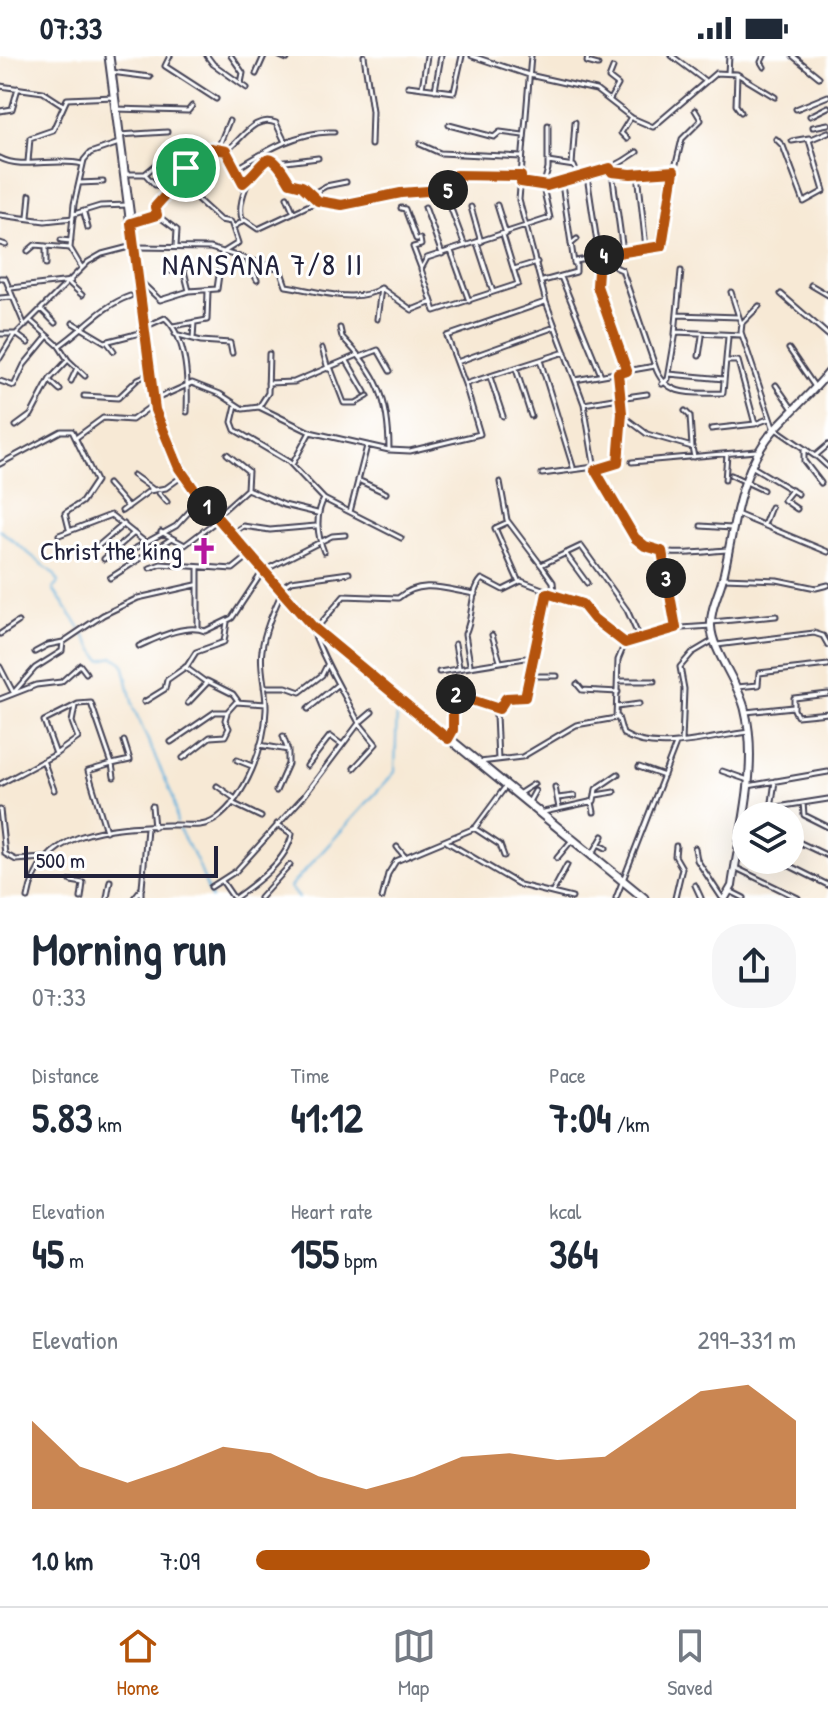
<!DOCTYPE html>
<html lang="en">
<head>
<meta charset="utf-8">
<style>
  body { margin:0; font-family:"Patrick Hand",sans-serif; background:#f6f6f7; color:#1f2937; height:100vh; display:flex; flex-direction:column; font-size:30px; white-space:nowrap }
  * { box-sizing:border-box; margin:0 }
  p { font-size:26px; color:#747a83 }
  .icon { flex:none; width:44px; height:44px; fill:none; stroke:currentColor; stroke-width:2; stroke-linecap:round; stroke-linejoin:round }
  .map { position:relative; height:842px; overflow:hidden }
  .sheet { display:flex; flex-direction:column; background:#fff; flex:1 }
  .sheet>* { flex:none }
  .fabs { position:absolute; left:732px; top:746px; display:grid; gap:16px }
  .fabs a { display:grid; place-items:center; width:72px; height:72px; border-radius:50%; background:#fff; box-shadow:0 8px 32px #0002; font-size:40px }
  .scale { position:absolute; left:24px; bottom:20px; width:194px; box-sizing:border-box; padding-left:8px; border:4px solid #22223b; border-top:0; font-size:22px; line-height:28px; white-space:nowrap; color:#22223b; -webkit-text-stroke:6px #fff; paint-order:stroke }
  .pin { position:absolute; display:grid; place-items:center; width:68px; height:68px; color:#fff; margin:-34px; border:4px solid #fff; border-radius:50%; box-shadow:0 2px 8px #0007 }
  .km { position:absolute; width:40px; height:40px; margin:-20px; border-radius:50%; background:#222; color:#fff; font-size:22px; line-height:40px; text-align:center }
  .round { display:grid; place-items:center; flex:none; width:84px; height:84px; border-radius:32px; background:#f6f6f7 }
  .head { display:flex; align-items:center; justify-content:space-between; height:136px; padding:0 32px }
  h1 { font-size:44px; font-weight:700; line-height:60px }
  .figures { display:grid; grid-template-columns:repeat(3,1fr); gap:12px; height:136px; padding:8px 32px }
  .figures div { display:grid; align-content:center }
  .figures b { font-size:40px; font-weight:700 }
  .figures small { font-size:22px; font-weight:400 }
  .figures p { font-size:22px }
  .chart { height:224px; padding:16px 32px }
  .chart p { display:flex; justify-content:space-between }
  .chart svg { width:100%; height:144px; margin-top:8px; fill:#b45309; opacity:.7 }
  ul { padding:0 32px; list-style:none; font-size:26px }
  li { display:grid; grid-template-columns:128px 96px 1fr; align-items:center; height:60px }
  li i { height:20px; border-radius:10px; background:#b45309 }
  .status { display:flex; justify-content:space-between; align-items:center; height:56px; padding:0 40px; background:#fff; direction:ltr }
  .status svg { height:22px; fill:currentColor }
  .tabs { display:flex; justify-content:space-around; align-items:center; height:112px; border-top:2px solid #e0e1e3; background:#fff; font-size:22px; color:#747a83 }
  .tabs a { display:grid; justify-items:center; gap:4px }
  .tabs .selected { color:#b45309 }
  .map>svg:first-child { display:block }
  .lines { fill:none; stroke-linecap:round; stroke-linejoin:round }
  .stream { stroke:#63b1dd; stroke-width:2 }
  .street-casing { stroke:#424052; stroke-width:7 }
  .secondary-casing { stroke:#424052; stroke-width:10 }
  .primary-casing { stroke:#424052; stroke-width:11 }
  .street { stroke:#fff; stroke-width:3 }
  .secondary { stroke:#fff; stroke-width:6 }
  .primary { stroke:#fff; stroke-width:7 }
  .route-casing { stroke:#fff; stroke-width:16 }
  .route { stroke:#b45309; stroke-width:10 }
  .labels { text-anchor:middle; stroke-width:6; stroke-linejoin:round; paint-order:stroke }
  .poi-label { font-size:26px; fill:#22223b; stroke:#fff; text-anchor:end }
  .quarter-label { font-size:30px; letter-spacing:2px; fill:#22223b; stroke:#fff }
</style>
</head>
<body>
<div class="status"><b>07:33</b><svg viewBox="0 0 49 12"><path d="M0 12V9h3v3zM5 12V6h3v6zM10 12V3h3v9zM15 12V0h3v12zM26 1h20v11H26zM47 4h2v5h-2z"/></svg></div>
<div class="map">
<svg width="828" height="842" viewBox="0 0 828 842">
  <rect width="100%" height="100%" fill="#fff"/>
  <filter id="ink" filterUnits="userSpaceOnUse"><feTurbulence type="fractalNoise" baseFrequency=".0125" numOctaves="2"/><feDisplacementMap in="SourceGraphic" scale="16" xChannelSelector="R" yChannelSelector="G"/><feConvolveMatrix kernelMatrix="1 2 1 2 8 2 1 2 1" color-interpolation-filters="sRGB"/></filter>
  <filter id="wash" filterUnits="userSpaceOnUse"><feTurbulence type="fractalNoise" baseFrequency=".006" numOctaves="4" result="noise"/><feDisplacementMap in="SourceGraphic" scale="32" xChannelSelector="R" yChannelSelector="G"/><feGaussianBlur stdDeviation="1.8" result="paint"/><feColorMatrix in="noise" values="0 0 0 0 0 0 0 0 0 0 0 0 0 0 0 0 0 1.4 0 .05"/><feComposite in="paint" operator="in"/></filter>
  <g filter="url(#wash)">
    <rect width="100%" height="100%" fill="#f7e9d5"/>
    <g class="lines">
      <path class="stream" d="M0,474L54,518L59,526L53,533L80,572
        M82,576L101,604L114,601L123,607L133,650
        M134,653L173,741L177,767
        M178,772L197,805L211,842
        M299,842L290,831L395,716L397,652"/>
    </g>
  </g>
  <g filter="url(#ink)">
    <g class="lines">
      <g class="street-casing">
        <path id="street" d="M170,0L165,10L216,43
          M207,0L213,8L247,32
          M231,0L243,17L241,27
          M280,0L287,3
          M364,0L372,55L371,89
          M472,0L529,19L596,34L632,62L653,71L716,17L737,18L775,41
          M531,0L519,144L546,246L584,348L595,414L635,482C656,505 698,496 726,494
          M588,0L587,6L598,9
          M672,0L704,24
          M764,0L761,6L764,11
          M793,0L819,21
          M111,16L150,21
          M728,17L729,0
          M256,18L264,0
          M737,18L736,49L741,56
          M0,30L43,36L63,49
          M408,30L454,36L462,0
          M422,32L427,0
          M435,34L441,0
          M610,43L618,29L609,22L613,12
          M116,53L188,55L192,50
          M796,53L828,40
          M0,55L12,53L18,32
          M810,60L828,51
          M449,69L494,81L500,76L523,79
          M813,71L828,68
          M119,79L167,76
          M627,83L621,77L631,61
          M776,83L783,90L804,146L824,135L809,84L828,76
          M792,85L809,82
          M420,88L440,97L522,101
          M218,92L229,65
          M226,95C242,84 254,58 276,67L285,86
          M180,100L186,111
          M0,102C22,114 57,101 82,108
          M198,103L212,118
          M28,106L30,82L53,74L67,43L114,41
          M548,106L574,110L579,122
          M278,107L318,102
          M572,109L575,66
          M236,113C264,96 299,74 334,76
          M612,116H674L682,83L701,64L695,54
          M612,116L623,196
          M124,118H145L155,129L162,130L214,91L226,95L245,126
          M145,118L157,108
          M587,120L599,200L597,230L627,315
          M521,126C559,135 605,119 637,96
          M79,127L103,126
          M562,128L574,207
          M310,139L326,130L346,126
          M287,141L293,155
          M497,149L506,178
          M425,151L442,198
          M471,151L481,186
          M401,152L405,153L416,183H420L421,189L413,191L421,212
          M84,157L88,172
          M74,158L100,150L128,149
          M0,159L45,165L73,162
          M157,159L155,151L178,125
          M28,161L30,139
          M243,165C235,149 251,113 265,103L278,107L290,127L302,130L318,145
          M132,166L157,159L177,174L176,190
          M235,170L245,164L258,173L318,145L349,149L401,137L454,133
          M503,179L518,228L435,255L421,213L427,202L550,162L543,131L548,113V69
          M61,184L71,185
          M0,187L6,189
          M477,187L493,236
          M571,188L577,183
          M465,190L450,150L455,146L453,120H520
          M137,191L210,192L280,213L286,230C313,234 357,249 381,232L412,254L432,246
          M646,192L662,190L674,115
          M28,195L35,189L46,190
          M451,195L469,245
          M248,205L257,224
          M46,208V190L70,192
          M82,212L70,192L74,148L84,104L90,97L119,87
          M514,213L537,206
          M171,215H184L189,235
          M561,221L601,319
          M0,222H5L25,270
          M543,225L576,216V205L646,192L638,117
          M141,226L160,244L189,235L217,233L222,197L238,187L231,166L220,164L174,122
          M70,228L82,239
          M811,229L828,239
          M11,232L71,225
          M731,236L739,261
          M781,238L828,279
          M0,242L12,241
          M759,250L742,267L741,276L774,374
          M41,253L55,267
          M677,259L739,261L741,267
          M377,263L381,232
          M32,266L59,290C84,273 101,250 130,240
          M73,267L105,286L144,276
          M147,270L165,262C188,283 188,327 187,356
          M173,270L207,264L208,235
          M340,272L342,281C378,318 389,344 389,394
          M0,278H16L88,206L102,198L133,190
          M16,278L28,287
          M175,278L201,285L230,287L232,297
          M675,278L681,215
          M193,283L194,266
          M108,287L114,295
          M322,292L328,313
          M789,293L815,331
          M699,300L702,280
          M360,301L378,294L390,315
          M0,302L14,279
          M68,304L85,320
          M540,304L573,411
          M347,305L365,336
          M726,305H738L755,368L768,363
          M457,306L555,271
          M655,310C665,342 694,337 723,337L728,281
          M331,313L344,347H356L368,340
          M516,313L531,360
          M618,318L619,342L647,338
          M669,318L724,323
          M490,321L503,360
          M575,324L655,310L622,214L615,211L614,198
          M0,325L14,330L24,309L47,281
          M50,325L60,334
          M71,325L77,312
          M268,327L294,326L358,299
          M465,328L447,280L545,246
          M662,328L668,323L676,276L741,279
          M776,329L792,352
          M84,340L118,342L138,323L147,319
          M156,343L192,327L220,338L243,353L259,351L310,376L389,394L410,395L480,378L465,328L565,296
          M236,349L232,366L235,374L289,406L324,443
          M259,351L268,337L269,298
          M685,355L690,360L692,391
          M623,360L647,378L692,391L694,401
          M16,370L31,359L50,323L68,304L59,290
          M711,373L755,368
          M776,373L815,400L828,389
          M77,381L103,362L132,364L154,348
          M804,393V405L821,427
          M227,398L248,415L247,433
          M816,400L828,411
          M632,406L756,395
          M293,407L310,376
          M0,408L61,375H72L96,425L82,446L65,457L69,473
          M753,411L798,438
          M542,418L617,408L622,357L619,342L584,348
          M133,419L154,434
          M731,419L763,434
          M358,424L386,437
          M725,424L727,398
          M500,426L507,464L541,509L581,490L627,554L639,581
          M108,428L128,451
          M792,434L784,444L797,453
          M159,437L167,446
          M122,455L149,435L166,432L184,419
          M350,456L367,390
          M219,458L247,433L284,449L317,457
          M739,459L828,496
          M508,466L495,472L518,524
          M764,469L771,451
          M701,470L731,472
          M161,476L185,489L219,463
          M234,476L243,470L270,474L316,470
          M59,479L111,459L145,486
          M134,493L176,470L200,444
          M662,495L676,572
          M91,496L124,468
          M324,496C317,479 315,459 324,443L401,482
          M565,497L587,527
          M104,503L134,477
          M541,509L553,526L554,537
          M150,512L161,508L233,513L249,500
          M198,512V571
          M110,522L171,483
          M723,522L777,524L816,532L828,529
          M282,531L291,525L349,517
          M712,566L776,560
          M316,573L344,540L398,542C422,522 447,534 475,538
          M0,578L18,566
          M492,579L500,605
          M455,588L459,611
          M717,589L814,577L823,580L828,589
          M139,590C157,582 186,567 205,575L232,562L263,515L332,480L345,479
          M35,596L48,589L63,586
          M470,608L465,578C474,561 469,537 482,523L503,534L521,525L582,548L594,563L624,586
          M0,611L13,636
          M185,611L207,627L188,647
          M439,616L532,601
          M529,620H557
          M207,625L233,638L238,645
          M618,625H654
          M577,628L582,634L618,636
          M264,631H286L300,636L322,619L327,609
          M737,631L758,629L759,617L828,609
          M15,635L35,612L62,595L63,586L103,559L138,542L196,529
          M0,643L36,629L61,626L80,609L86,617
          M144,646L165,633L167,624L187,610L196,596L224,586L227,566
          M617,651L639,648
          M794,652V642L828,638
          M308,653L338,628
          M746,656L793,651L797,660L828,657
          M618,661L623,678C656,699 711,680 749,676
          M283,680L287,692
          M449,682L453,674L451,638L499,653
          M171,686L215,656H227L236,646L266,648
          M682,686L684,633L680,611L692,597L714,584
          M260,689L288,694V708L276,735
          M57,697L78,682L72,666L75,650
          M183,702L210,681L225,680L229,672L225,664L227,657
          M237,704L252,710
          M498,704L496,659L506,642L525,641L547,537
          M480,706L522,701L576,669L616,662L618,604L625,587L667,573L711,570
          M44,707L54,734
          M307,710L330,680L341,688
          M639,711L664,720
          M354,712L376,688L359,667L372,656
          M722,715L748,724
          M114,721L112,708L130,704L124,685
          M0,728L56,698L44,665L78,648L91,647L112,708L88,715L106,775
          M217,730L234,742
          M748,730L828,716
          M555,731L559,752
          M520,737L534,728
          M596,739L614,736
          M558,742L574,740
          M530,744L535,735
          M592,746L594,756
          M232,747L261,761
          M803,747L804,759L828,771
          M152,750L154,771
          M771,752L828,743
          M0,754L5,798L16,804L43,802
          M544,756L594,745L596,733L618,718
          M770,760L775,725
          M474,772L500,789L504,800
          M790,782L828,800
          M447,786L520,829L572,842
          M598,788L606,792
          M397,791L405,801
          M695,792L697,804L722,842
          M592,799L603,780
          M557,802L572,784
          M778,804L828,829
          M734,811L798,842
          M71,825L83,827L81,842
          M222,825L233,841
          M695,829L701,842
          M211,831L236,815L304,740L359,667C343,636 324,606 313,574
          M730,835L744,842
          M552,837L567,809
          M28,842C40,773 110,771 169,769C185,768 202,773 216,763C246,741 265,690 266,654C267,634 259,614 262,594C264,575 274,554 282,536
          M107,842L110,825
          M134,842L142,832L147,772
          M141,842V833
          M235,842C256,827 287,805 292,778L277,768
          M260,842L290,809
          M382,842L388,818L396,805L475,772L506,730
          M616,842L676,688
          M675,842L682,812L675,800L676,790"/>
      </g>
      <g class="secondary-casing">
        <path id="secondary" d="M725,842L732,830C740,773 759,711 745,654C739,627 712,595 711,570C710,551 721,534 724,517C735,468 739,414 774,374C791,355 812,337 828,317"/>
      </g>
      <g class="primary-casing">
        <path id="primary" d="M109,0L155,354L171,396L193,432L313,571L644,842"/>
      </g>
      <use href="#street" class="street"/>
      <use href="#secondary" class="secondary"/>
      <use href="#primary" class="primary"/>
    </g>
  </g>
  <g class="lines" filter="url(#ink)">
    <g class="route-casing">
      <path id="route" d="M210,92L226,95L243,127C267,108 266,85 290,127L302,130L318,145L342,149L401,137L454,133L456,119L521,120V126L547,130L610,112L612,116L631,118L674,115L662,190L599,200L597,230L627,315L618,317L622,357L618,407L595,414L635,482L645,490L662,495L676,572L625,587L594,563L582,548L547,537L525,641L506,642L499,653L453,638V674L448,683L313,571L201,443L179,412L155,354L131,167L157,159L155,151L178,125L174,122Z"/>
    </g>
    <use href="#route" class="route"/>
  </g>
  <defs>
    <g id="church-bare" transform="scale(2.16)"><path d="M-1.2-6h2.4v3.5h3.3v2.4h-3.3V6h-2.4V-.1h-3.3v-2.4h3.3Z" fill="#b5179e" stroke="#fff" stroke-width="2.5" paint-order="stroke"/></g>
  </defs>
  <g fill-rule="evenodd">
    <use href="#church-bare" x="204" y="495"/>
  </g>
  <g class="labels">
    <g class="poi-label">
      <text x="182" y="504">Christ the king</text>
    </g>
    <g class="quarter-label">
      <text x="263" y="219">NANSANA 7/8 II</text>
    </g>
  </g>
</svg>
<div class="fabs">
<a><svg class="icon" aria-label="layers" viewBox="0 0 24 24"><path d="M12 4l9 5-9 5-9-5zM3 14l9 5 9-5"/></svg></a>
</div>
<div class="scale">500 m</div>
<div class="pin" style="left:186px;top:112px;background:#1e9e55"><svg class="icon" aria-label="arrive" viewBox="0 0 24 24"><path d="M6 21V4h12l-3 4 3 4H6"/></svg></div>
<b class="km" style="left:207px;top:450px">1</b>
<b class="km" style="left:456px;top:638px">2</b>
<b class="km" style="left:666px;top:522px">3</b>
<b class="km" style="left:604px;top:199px">4</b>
<b class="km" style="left:448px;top:134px">5</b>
</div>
<section class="sheet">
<div class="head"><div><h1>Morning run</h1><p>07:33</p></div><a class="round"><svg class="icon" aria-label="share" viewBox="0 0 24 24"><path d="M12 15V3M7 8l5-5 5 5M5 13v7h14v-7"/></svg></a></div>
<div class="figures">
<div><p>Distance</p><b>5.83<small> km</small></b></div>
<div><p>Time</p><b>41:12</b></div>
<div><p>Pace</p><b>7:04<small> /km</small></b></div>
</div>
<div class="figures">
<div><p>Elevation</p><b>45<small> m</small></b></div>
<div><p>Heart rate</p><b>155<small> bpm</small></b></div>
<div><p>kcal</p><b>364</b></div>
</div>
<div class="chart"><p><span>Elevation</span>299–331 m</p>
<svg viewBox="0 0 160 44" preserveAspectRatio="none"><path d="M0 44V17L10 31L20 36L30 31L40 25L50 27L60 34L70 38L80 34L90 28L100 27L110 29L120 28L130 18L140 8L150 6L160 17V44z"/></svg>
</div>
<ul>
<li><b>1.0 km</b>7:09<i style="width:73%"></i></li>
</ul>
</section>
<nav class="tabs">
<a class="selected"><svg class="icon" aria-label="home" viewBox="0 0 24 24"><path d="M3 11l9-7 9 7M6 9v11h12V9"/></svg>Home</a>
<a><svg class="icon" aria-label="map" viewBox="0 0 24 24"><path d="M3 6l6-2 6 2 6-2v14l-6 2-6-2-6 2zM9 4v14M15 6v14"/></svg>Map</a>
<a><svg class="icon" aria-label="saved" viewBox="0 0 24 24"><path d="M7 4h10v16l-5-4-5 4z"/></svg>Saved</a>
</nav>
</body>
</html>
